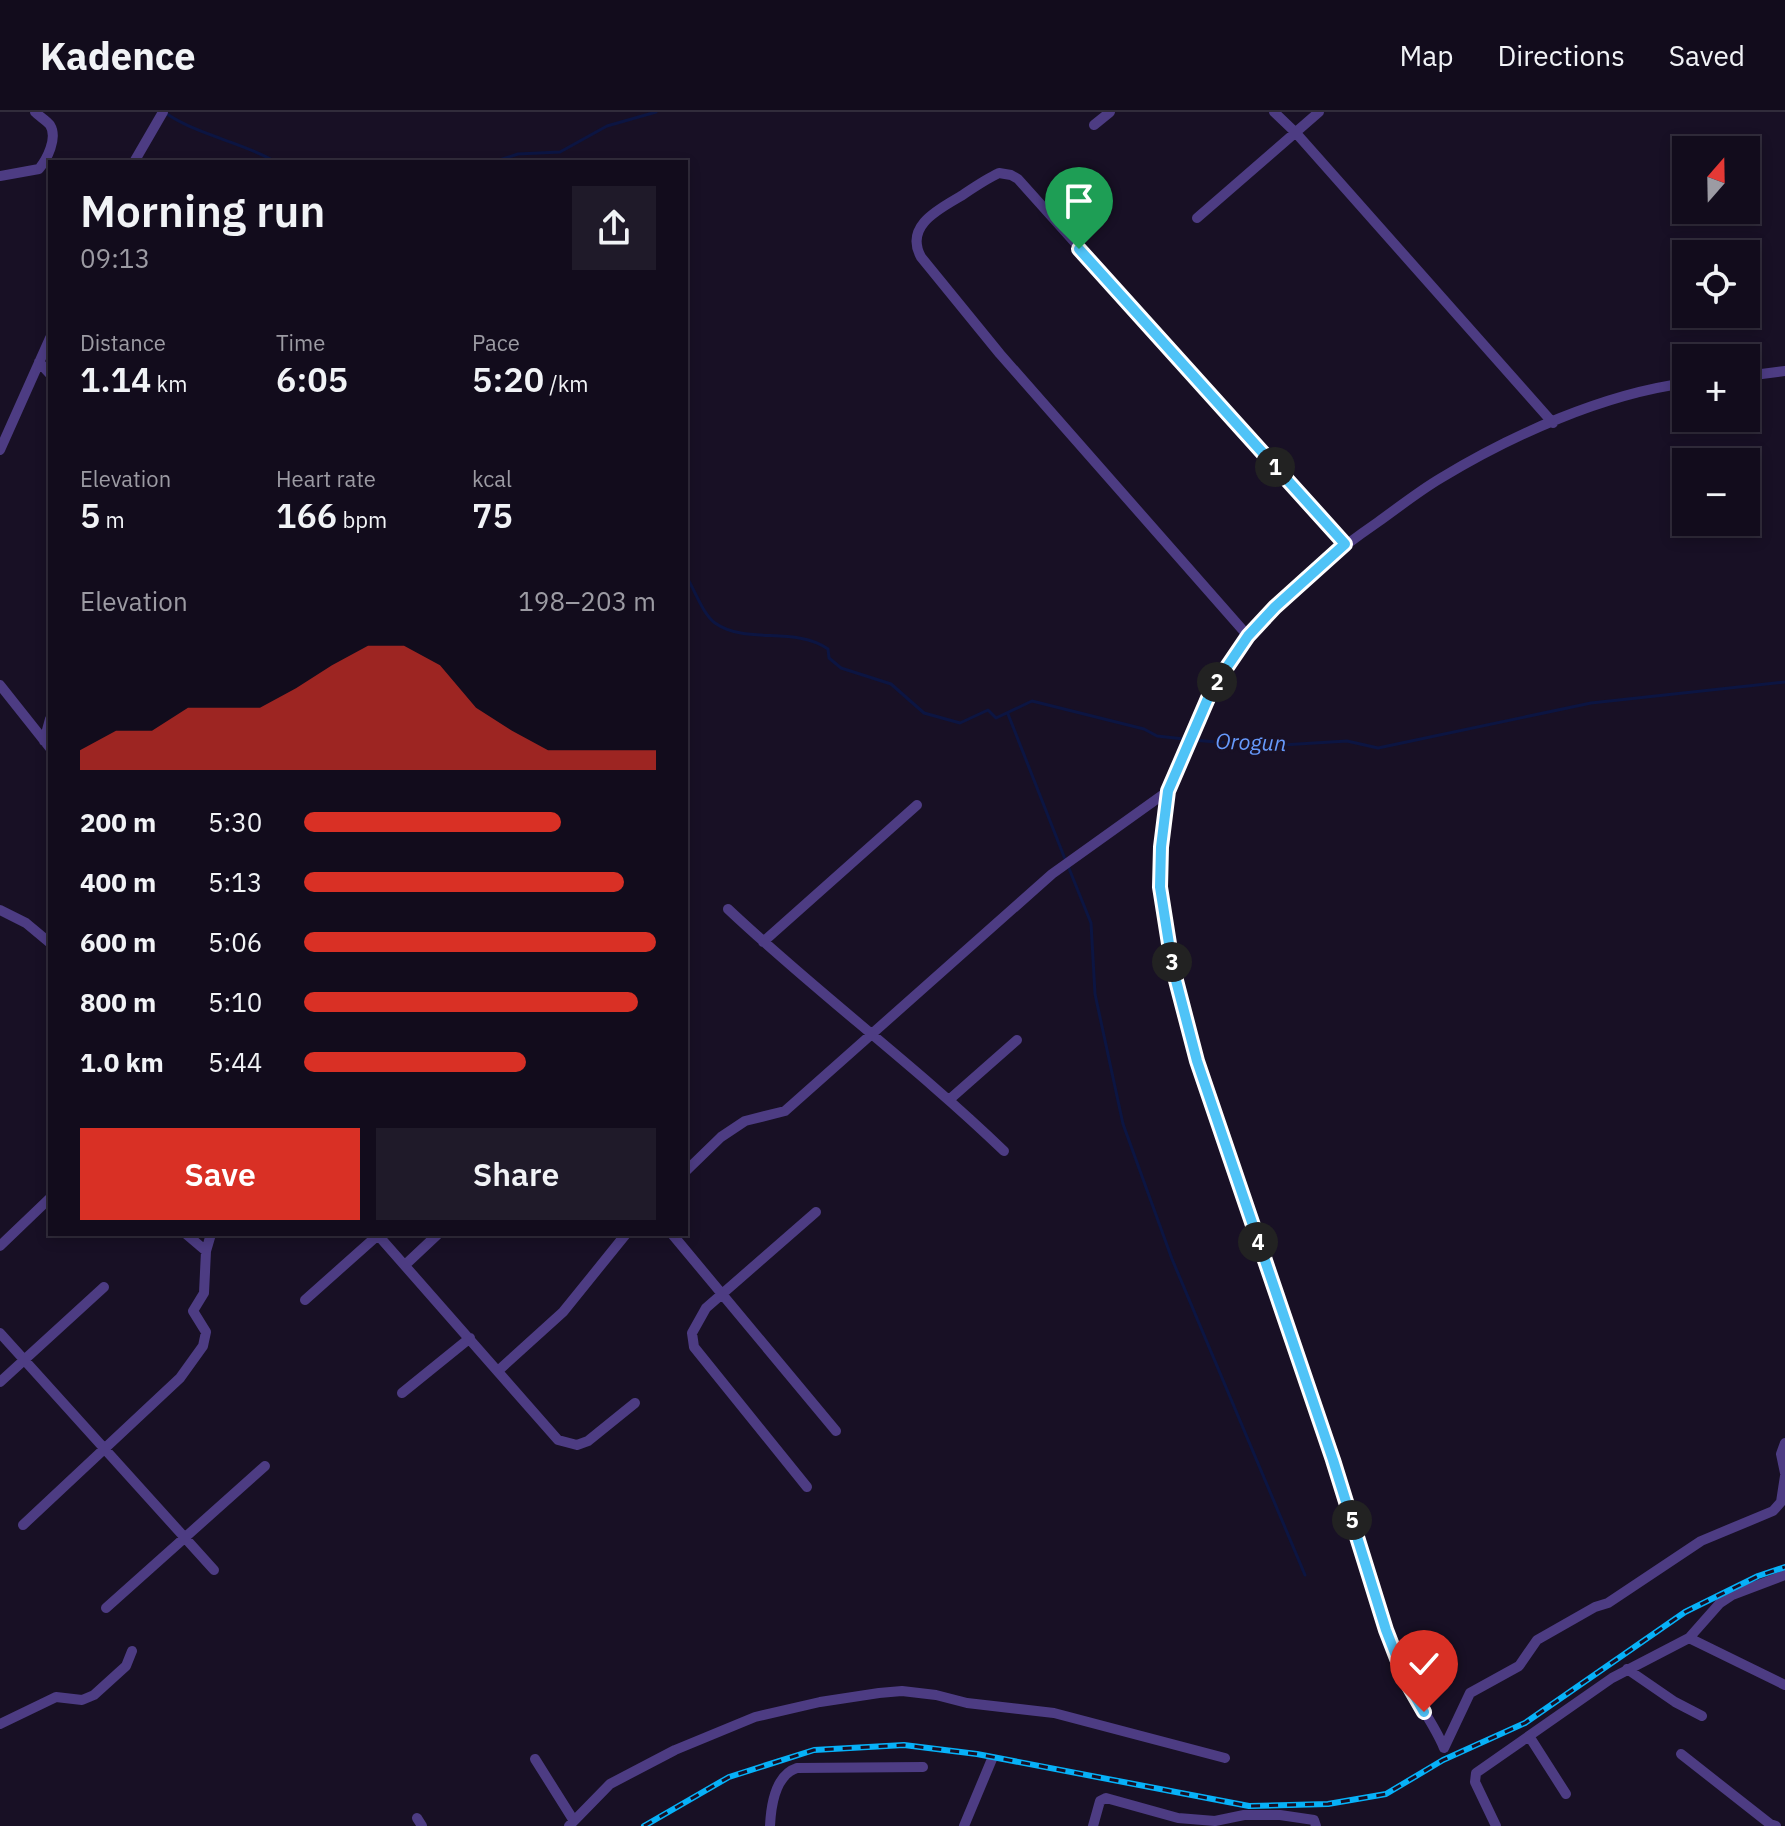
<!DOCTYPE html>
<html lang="en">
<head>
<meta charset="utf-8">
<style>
  body { margin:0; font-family:"IBM Plex Sans",sans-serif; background:#1f1a29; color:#f1f3f6; height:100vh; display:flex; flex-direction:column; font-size:30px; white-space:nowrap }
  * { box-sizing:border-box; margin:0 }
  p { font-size:26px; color:#9c9ba3 }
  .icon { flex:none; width:44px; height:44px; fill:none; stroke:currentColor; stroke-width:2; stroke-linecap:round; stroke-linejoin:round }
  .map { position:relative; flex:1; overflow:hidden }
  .side { position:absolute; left:48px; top:48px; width:640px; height:1076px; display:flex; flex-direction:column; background:#120c1c; border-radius:0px; box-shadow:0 4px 12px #0003,0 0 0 2px #312c3b }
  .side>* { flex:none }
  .needle { width:52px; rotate:20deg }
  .fabs { position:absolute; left:1672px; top:24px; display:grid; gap:16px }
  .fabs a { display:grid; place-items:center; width:88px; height:88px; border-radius:0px; background:#120c1c; box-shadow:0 4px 12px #0003,0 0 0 2px #312c3b; font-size:40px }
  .pin { position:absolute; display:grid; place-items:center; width:68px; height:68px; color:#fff; margin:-82px -34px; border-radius:50% 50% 50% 0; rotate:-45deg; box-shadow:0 0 8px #0007 }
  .pin .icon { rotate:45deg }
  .km { position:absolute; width:40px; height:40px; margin:-20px; border-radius:50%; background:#222; color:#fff; font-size:22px; line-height:40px; text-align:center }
  .round { display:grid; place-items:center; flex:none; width:84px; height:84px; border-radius:0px; background:#1f1a29 }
  .headline { display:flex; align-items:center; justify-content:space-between; height:136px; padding:0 32px }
  h1 { font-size:44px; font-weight:600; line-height:60px }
  .metrics { display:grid; grid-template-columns:repeat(3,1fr); gap:12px; height:136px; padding:8px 32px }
  .metrics div { display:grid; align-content:center }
  .metrics b { font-size:34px; font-weight:600 }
  .metrics small { font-size:22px; font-weight:400 }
  .metrics p { font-size:22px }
  .chart { height:224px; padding:16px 32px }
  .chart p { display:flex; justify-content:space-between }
  .chart svg { width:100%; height:144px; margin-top:8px; fill:#d93025; opacity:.7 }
  .button { display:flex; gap:16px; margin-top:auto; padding:16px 32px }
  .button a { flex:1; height:92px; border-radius:0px; background:#d93025; color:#fff; font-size:32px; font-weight:600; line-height:92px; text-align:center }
  .button a+a { background:#1f1a29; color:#f1f3f6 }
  ul { padding:0 32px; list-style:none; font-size:26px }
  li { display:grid; grid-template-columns:128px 96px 1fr; align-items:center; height:60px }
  li i { height:20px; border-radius:10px; background:#d93025 }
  header { display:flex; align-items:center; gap:48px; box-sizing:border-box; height:112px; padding:0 40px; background:#120c1c; border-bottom:2px solid #312c3b }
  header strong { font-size:38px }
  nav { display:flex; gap:44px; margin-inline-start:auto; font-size:28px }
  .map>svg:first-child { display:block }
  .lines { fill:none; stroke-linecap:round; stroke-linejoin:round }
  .stream { stroke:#0c1542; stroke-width:3 }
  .minor { stroke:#4d3c83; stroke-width:10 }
  .rail-casing { stroke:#07b1f8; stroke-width:6 }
  .rail { stroke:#181025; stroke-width:3; stroke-dasharray:9; stroke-linecap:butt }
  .route-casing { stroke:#fff; stroke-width:16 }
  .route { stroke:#4fc3f7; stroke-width:10 }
  .labels { text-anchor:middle; stroke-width:6; stroke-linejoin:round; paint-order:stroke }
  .water-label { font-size:22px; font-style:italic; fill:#6699fb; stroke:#181025 }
</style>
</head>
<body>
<header>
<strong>Kadence</strong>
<nav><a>Map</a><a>Directions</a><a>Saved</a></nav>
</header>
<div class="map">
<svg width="1785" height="1714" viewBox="0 0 1785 1714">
  <rect width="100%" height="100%" fill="#181025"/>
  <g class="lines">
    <path class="stream" d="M167,2C200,24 242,30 276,50
      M493,50L518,42L560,40L607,14L656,0
      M686,464C695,478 702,501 715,511C746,533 795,514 828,537L829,546L841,556L891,572L924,601L960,611L988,598L996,606L1032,589L1144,617L1157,624L1184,627
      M1008,602L1065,747
      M1192,628L1267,634L1347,629L1378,636L1591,591L1785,570
      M1068,754L1091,811L1095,882L1123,1012L1172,1147L1305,1463"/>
    <path class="minor" d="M1274,0L1296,21L1553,311
      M1094,13L1110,0
      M134,50L163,0
      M0,64L39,57C47,47 58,26 50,13C47,9 39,4 35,0
      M1197,106L1319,0
      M39,250L50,262
      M1746,264L1785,259
      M0,338L50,226
      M1248,524L1000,242L921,145C904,114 939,97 961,84C973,76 986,67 999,61L1011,63L1018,67L1345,432
      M0,573L50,636
      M44,629L50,607
      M728,797C817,881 916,954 1004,1039
      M0,798L26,811L50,831
      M763,830L917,693
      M950,987L1017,928
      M686,1059L721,1025L745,1009L785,999L1052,762L1168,679
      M186,1122L206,1139
      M377,1122L558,1328L577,1333L588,1329L635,1291
      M672,1122L836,1319
      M0,1134L50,1086
      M405,1153L438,1122
      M305,1188L378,1123
      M0,1221L214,1458
      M499,1258L563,1200L626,1122
      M0,1270L104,1175
      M402,1281L470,1226
      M1785,1331L1781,1342L1785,1361
      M807,1375L694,1235L692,1221L706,1196L816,1100
      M23,1413L180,1266L203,1234L206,1220L193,1199L204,1181L206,1139L211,1122
      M106,1496L265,1354
      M1689,1526L1785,1573
      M1627,1557L1675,1590L1702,1604
      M0,1612L56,1585L82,1588L94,1583L126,1554L132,1539
      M1529,1624L1566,1682
      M1444,1636C1432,1607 1411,1584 1400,1554C1360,1445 1328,1332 1290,1222C1267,1152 1241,1083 1218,1013C1183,909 1141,790 1168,680C1172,661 1182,642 1190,624C1197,609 1203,593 1212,578C1249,509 1314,454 1378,410C1399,395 1419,379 1441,366C1512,323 1603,282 1686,271
      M1444,1636L1470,1581L1519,1554L1537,1528L1595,1495L1608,1491L1701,1429L1773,1399L1781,1390L1785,1364
      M1681,1642L1770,1712L1776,1714
      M535,1647L574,1709
      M417,1706L422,1714
      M569,1714L610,1672L675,1638L755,1605L820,1590L879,1581L902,1579L936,1583L967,1591L1054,1601L1225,1646
      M770,1714C771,1693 775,1663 797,1656L923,1655
      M964,1714L992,1647
      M1093,1714L1100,1689L1106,1686L1178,1706L1215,1709L1244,1703H1280L1314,1708L1316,1714
      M1496,1714L1475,1670L1476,1661L1612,1566L1689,1526L1720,1491L1732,1483L1785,1463"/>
    <g class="rail-casing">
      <path id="rail" d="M644,1714L729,1665L814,1638L904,1633L977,1642L1249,1694L1328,1692L1386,1682L1443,1648L1525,1611L1685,1500L1758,1464L1785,1455"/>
    </g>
    <use href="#rail" class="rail"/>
  </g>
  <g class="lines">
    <g class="route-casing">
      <path id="route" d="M1079,137L1345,432L1275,495L1248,524L1212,577L1168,679L1161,735L1160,775L1173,857L1197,949L1333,1348L1386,1518L1405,1567L1424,1600"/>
    </g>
    <use href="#route" class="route"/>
  </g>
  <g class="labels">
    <g class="water-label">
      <text transform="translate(1251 630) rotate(2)" y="8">Orogun</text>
    </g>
  </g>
</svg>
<div class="fabs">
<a><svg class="needle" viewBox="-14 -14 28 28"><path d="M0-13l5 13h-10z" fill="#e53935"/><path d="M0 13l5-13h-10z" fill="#9c9ba3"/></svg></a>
<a><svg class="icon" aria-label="locate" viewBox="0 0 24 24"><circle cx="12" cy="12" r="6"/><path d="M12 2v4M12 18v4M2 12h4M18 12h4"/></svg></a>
<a>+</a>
<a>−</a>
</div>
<div class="pin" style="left:1079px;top:137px;background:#1e9e55"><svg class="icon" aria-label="arrive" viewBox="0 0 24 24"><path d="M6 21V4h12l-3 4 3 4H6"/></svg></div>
<div class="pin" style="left:1424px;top:1600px;background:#d93025"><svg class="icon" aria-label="check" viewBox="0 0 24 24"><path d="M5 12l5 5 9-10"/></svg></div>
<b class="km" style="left:1275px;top:355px">1</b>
<b class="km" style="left:1217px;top:570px">2</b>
<b class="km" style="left:1172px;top:850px">3</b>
<b class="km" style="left:1258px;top:1130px">4</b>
<b class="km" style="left:1352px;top:1408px">5</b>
<section class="side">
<div class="headline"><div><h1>Morning run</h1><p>09:13</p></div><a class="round"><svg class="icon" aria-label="share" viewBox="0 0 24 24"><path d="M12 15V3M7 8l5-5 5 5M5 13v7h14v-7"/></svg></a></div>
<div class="metrics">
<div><p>Distance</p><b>1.14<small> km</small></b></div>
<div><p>Time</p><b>6:05</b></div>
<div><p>Pace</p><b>5:20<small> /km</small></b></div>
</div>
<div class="metrics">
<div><p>Elevation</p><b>5<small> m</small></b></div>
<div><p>Heart rate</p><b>166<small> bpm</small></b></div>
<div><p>kcal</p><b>75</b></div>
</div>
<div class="chart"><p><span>Elevation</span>198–203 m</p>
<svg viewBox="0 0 160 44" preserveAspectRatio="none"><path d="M0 44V38L10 32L20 32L30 25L40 25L50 25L60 19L70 12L80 6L90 6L100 12L110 25L120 32L130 38L140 38L150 38L160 38V44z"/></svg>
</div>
<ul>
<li><b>200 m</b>5:30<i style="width:73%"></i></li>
<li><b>400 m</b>5:13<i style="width:91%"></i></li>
<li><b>600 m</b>5:06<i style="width:100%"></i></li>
<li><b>800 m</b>5:10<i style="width:95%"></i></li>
<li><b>1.0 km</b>5:44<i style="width:63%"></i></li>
</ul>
<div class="button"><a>Save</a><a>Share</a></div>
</section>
</div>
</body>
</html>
